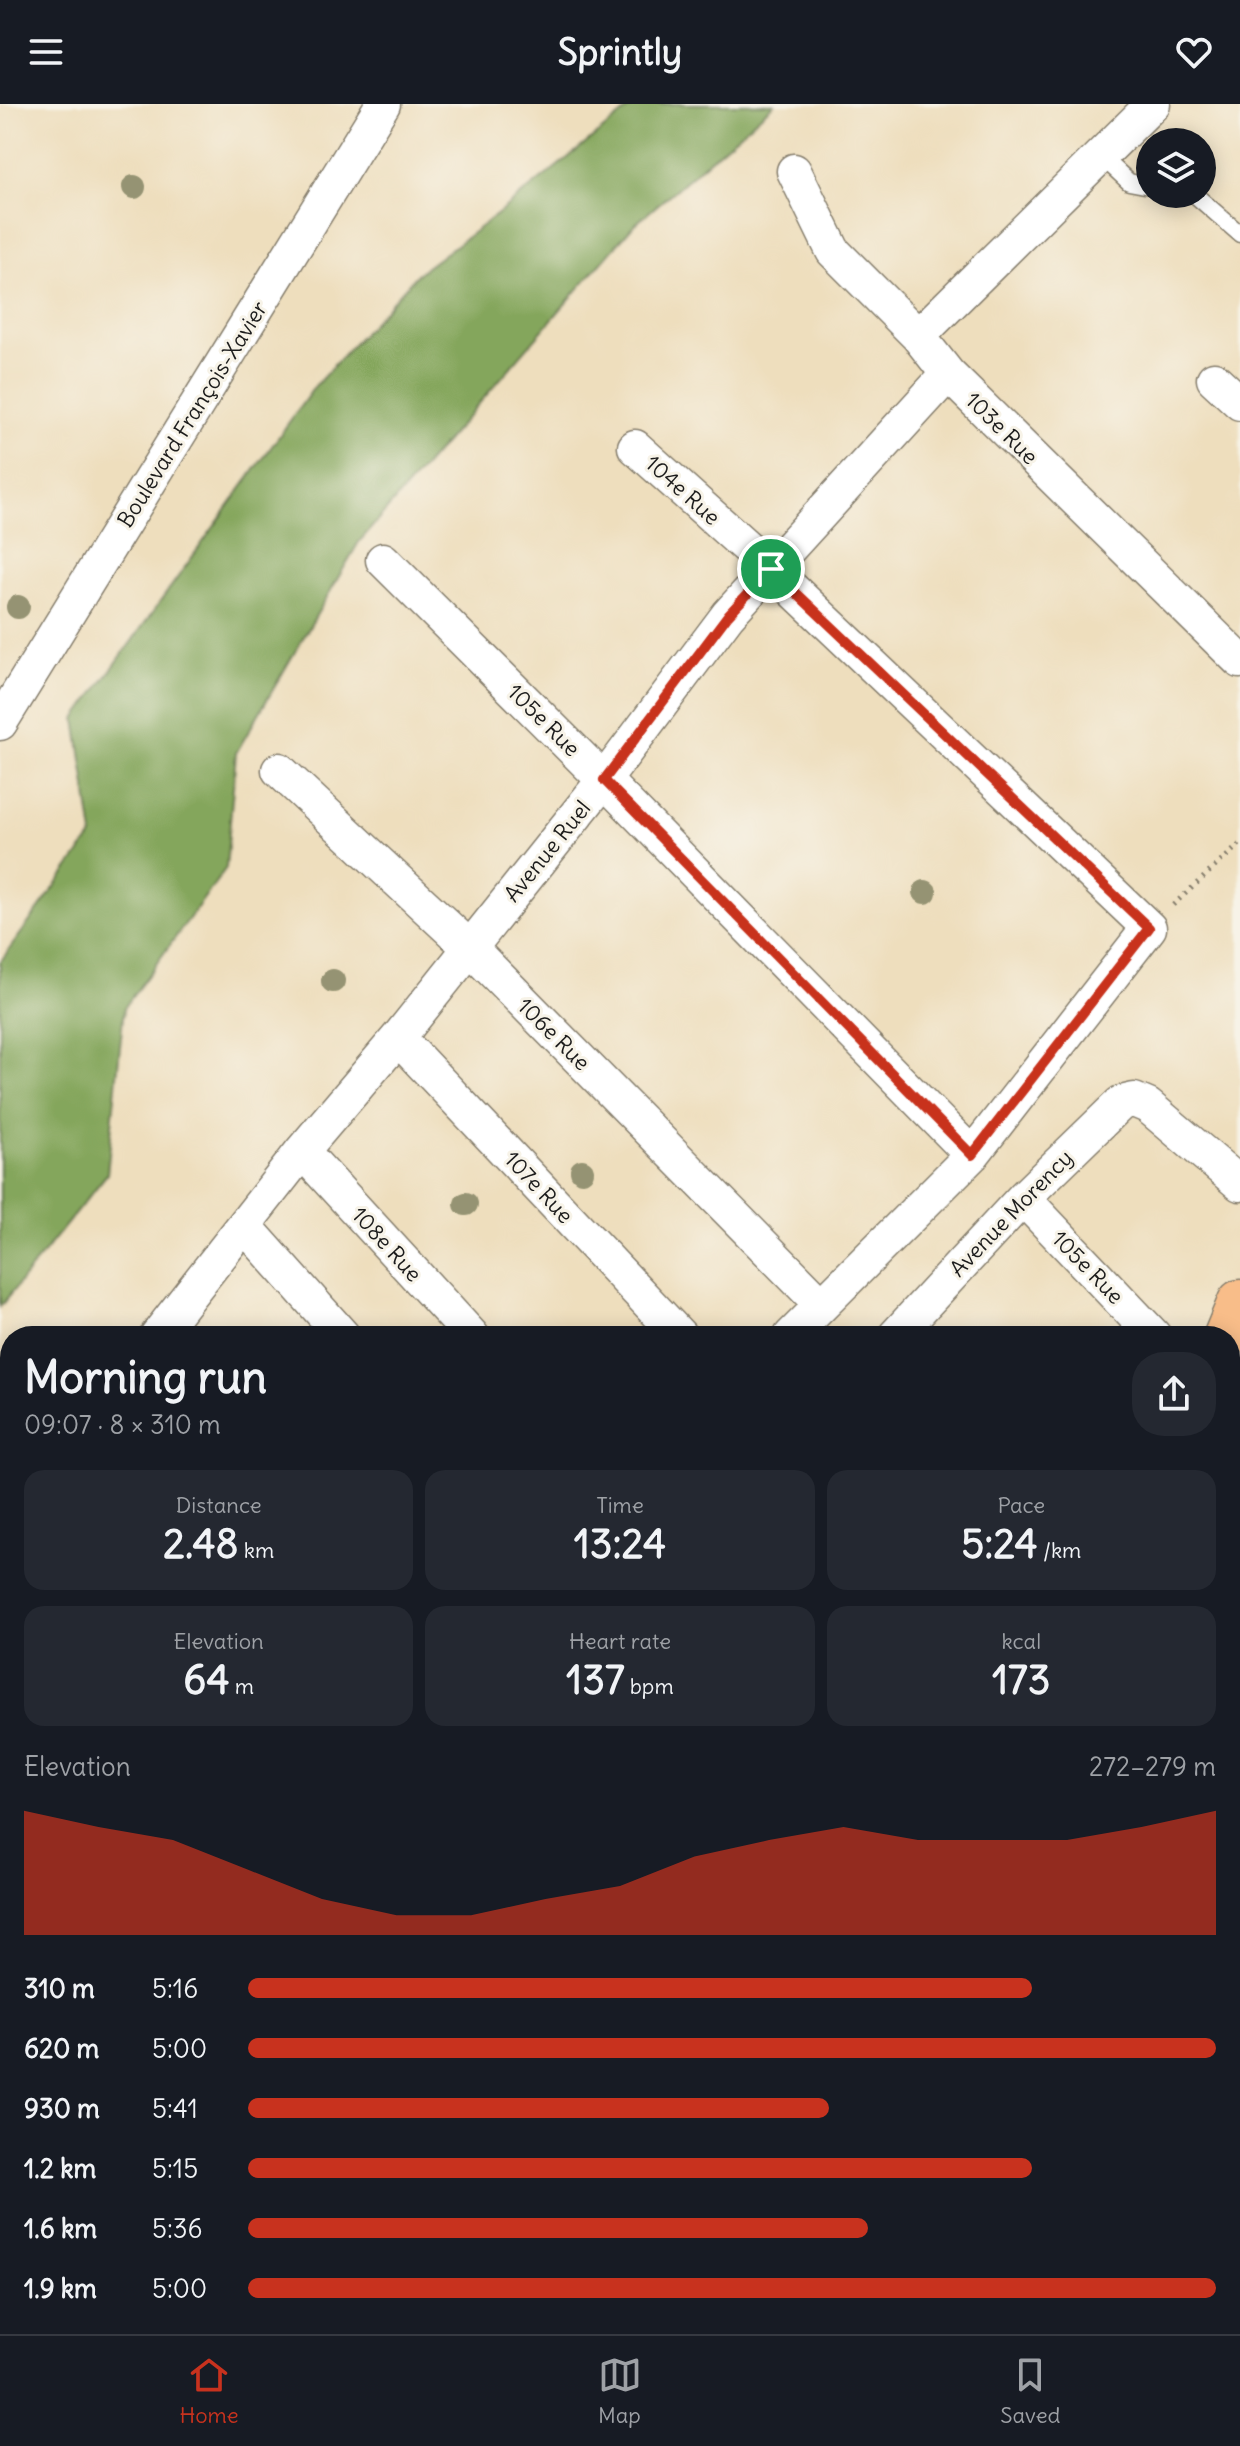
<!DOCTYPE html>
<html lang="en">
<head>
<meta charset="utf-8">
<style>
  body { margin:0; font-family:Delius,sans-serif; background:#242831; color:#f1f3f6; height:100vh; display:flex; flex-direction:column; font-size:30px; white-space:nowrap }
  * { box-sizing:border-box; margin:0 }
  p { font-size:26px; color:#9ea1a6 }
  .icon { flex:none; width:44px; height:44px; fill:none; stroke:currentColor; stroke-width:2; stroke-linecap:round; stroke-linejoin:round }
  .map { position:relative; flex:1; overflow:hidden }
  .details { position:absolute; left:0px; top:1222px; width:1240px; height:1008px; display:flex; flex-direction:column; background:#171b24; border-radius:32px 32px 0 0; box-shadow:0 4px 20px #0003 }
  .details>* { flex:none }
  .tools { position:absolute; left:1136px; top:24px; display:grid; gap:16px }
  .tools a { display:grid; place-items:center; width:80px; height:80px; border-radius:50%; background:#171b24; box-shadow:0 4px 20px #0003; font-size:40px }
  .pin { position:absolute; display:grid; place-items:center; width:68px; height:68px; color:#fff; margin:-34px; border:4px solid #fff; border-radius:50%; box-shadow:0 2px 8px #0007 }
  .round { display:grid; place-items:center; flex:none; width:84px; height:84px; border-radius:32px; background:#242831 }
  .overview { display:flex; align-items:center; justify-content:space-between; height:136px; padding:0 24px }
  h1 { font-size:44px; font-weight:700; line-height:60px }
  .stats { display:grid; grid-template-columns:repeat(3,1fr); gap:12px; height:136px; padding:8px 24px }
  .stats div { display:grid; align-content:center; border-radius:20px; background:#242831; text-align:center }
  .stats b { font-size:40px; font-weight:700 }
  .stats small { font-size:22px; font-weight:400 }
  .stats p { font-size:22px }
  .chart { height:224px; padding:16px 24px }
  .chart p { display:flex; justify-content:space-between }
  .chart svg { width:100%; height:144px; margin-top:8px; fill:#c8321e; opacity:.7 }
  ul { padding:0 24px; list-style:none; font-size:26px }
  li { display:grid; grid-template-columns:128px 96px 1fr; align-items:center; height:60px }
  li i { height:20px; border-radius:10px; background:#c8321e }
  header { display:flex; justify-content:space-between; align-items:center; height:104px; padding:0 24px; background:#171b24; font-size:36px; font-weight:700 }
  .tab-bar { display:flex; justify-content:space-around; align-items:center; height:112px; border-top:2px solid #363941; background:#171b24; font-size:22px; color:#9ea1a6 }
  .tab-bar a { display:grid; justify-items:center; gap:4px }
  .tab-bar .selected { color:#c8321e }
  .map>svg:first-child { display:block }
  .forest { fill:#84a65c; stroke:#50613c; stroke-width:2 }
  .water { fill:#4eb1cd; stroke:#356674; stroke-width:2 }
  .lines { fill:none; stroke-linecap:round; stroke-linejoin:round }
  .service-casing { stroke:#857d6c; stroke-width:19 }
  .minor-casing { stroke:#857d6c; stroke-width:37 }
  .primary-casing { stroke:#857d6c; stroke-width:47 }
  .path { stroke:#857d6c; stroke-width:5; stroke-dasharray:2 6; stroke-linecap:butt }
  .service { stroke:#fff; stroke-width:16 }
  .minor { stroke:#fff; stroke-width:34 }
  .primary { stroke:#f8bd89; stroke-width:44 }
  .tree { fill:#959373 }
  .route-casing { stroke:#fff; stroke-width:16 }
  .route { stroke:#c8321e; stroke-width:10 }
  .labels { text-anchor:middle; stroke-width:6; stroke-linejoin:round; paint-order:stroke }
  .street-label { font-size:22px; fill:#1c1c1c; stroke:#f7f3e8 }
</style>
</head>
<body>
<header><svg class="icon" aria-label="menu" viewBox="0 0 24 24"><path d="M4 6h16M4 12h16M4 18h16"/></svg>Sprintly<svg class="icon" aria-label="heart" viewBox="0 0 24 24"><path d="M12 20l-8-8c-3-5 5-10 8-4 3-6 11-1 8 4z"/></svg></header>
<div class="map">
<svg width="1240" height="2230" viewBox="0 0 1240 2230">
  <rect width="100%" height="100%" fill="#f7f3e8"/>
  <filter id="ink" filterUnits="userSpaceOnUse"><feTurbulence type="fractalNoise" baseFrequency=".0125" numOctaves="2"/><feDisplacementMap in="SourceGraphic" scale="16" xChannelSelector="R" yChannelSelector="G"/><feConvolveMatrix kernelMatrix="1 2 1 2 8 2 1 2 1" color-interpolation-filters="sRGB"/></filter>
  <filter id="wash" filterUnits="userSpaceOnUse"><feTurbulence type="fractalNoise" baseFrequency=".006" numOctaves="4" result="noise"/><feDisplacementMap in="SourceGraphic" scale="32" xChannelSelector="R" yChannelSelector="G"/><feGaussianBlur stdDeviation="1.8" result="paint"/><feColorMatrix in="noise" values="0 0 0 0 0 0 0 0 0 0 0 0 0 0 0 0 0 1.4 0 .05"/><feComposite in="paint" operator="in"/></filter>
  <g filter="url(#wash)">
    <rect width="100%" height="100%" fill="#eedebd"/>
    <path class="forest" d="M635,0H774L632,123L359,438L236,649L226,764L124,904L107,1070L0,1203V858L93,731L76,615L315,282L417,170L499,109Z"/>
    <path class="water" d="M1240,1801V2230H1070L1075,2220H1230V1832Z"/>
  </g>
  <g filter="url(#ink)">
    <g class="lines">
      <g class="service-casing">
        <path id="service" d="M1100,51L1129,78L1150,82
          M1194,90L1240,130"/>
      </g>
      <g class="minor-casing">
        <path id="minor" d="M794,67L833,147L918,232L948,270L1240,557
          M918,232L1153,0
          M1214,275L1240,299
          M635,343L771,465L1149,824L972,1051L791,1232
          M383,456L604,676L972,1051
          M0,619L383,0
          M279,666L470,844L822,1201
          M398,934L680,1232
          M302,1047L472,1232
          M1023,1094L1154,1232
          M244,1121L343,1232
          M157,1232L302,1047L398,934L604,676L728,511L948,270
          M895,1232L1023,1094L1121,999L1134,996L1148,1002L1240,1080
          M0,1442L10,1427
          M0,1562L10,1570
          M0,1983L10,1992
          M0,2024L10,2013
          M0,2113L10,2101
          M241,2220L252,2230
          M710,2220L720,2230"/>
      </g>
      <g class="primary-casing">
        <path id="primary" d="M1226,1232L1240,1198
          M805,2230L810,2220"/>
      </g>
      <path class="path" d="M1173,801L1240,740
        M1230,1626L1240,1602
        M1230,1676L1240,1652
        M974,2230L978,2220
        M997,2230L1002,2220"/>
      <use href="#service" class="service"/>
      <use href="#minor" class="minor"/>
      <use href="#primary" class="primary"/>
    </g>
    <g class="tree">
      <circle cx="134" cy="83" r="12"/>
      <circle cx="18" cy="503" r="12"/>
      <circle cx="925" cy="788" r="12"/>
      <circle cx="333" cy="877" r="12"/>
      <circle cx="582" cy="1067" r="12"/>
      <circle cx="466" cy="1100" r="12"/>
    </g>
  </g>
  <g class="lines" filter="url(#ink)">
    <g class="route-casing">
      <path id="route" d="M771,465L1149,824L972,1051L604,676L728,511Z"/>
    </g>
    <use href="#route" class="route"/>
  </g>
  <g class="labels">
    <g class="street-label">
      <text transform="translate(192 310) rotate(-58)" y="8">Boulevard François-Xavier</text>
      <text transform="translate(1002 324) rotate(45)" y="8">103e Rue</text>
      <text transform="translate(683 386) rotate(42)" y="8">104e Rue</text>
      <text transform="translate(544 616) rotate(45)" y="8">105e Rue</text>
      <text transform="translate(547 747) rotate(-51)" y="8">Avenue Ruel</text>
      <text transform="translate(554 930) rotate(45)" y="8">106e Rue</text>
      <text transform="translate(539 1083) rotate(47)" y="8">107e Rue</text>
      <text transform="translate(1011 1109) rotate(-46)" y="8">Avenue Morency</text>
      <text transform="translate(387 1140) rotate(48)" y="8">108e Rue</text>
      <text transform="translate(1088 1163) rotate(46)" y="8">105e Rue</text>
    </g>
  </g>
</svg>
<div class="tools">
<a><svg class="icon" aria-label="layers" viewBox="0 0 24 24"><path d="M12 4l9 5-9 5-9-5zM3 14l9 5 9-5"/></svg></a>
</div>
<div class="pin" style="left:771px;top:465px;background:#1e9e55"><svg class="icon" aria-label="arrive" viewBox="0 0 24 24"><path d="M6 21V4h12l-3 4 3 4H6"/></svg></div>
<section class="details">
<div class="overview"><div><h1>Morning run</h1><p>09:07 · 8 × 310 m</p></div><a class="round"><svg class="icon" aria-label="share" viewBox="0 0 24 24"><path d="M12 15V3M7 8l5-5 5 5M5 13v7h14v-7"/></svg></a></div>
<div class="stats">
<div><p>Distance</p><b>2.48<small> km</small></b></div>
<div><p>Time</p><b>13:24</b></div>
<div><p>Pace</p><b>5:24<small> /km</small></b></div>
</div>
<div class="stats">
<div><p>Elevation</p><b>64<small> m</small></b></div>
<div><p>Heart rate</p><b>137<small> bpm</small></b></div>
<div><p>kcal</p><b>173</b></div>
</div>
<div class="chart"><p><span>Elevation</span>272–279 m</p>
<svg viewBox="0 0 160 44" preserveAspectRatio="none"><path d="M0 44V6L10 11L20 15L30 24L40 33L50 38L60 38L70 33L80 29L90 20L100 15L110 11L120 15L130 15L140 15L150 11L160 6V44z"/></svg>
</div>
<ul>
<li><b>310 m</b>5:16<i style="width:81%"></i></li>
<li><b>620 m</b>5:00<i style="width:100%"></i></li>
<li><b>930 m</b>5:41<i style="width:60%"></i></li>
<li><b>1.2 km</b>5:15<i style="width:81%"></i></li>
<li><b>1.6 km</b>5:36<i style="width:64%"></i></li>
<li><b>1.9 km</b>5:00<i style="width:100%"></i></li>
</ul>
</section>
</div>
<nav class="tab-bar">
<a class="selected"><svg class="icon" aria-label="home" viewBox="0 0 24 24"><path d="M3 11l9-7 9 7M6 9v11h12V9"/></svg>Home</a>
<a><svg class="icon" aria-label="map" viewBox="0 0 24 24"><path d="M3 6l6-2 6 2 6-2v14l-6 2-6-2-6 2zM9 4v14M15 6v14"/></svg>Map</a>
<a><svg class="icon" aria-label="saved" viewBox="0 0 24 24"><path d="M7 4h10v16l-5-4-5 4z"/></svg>Saved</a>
</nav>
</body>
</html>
